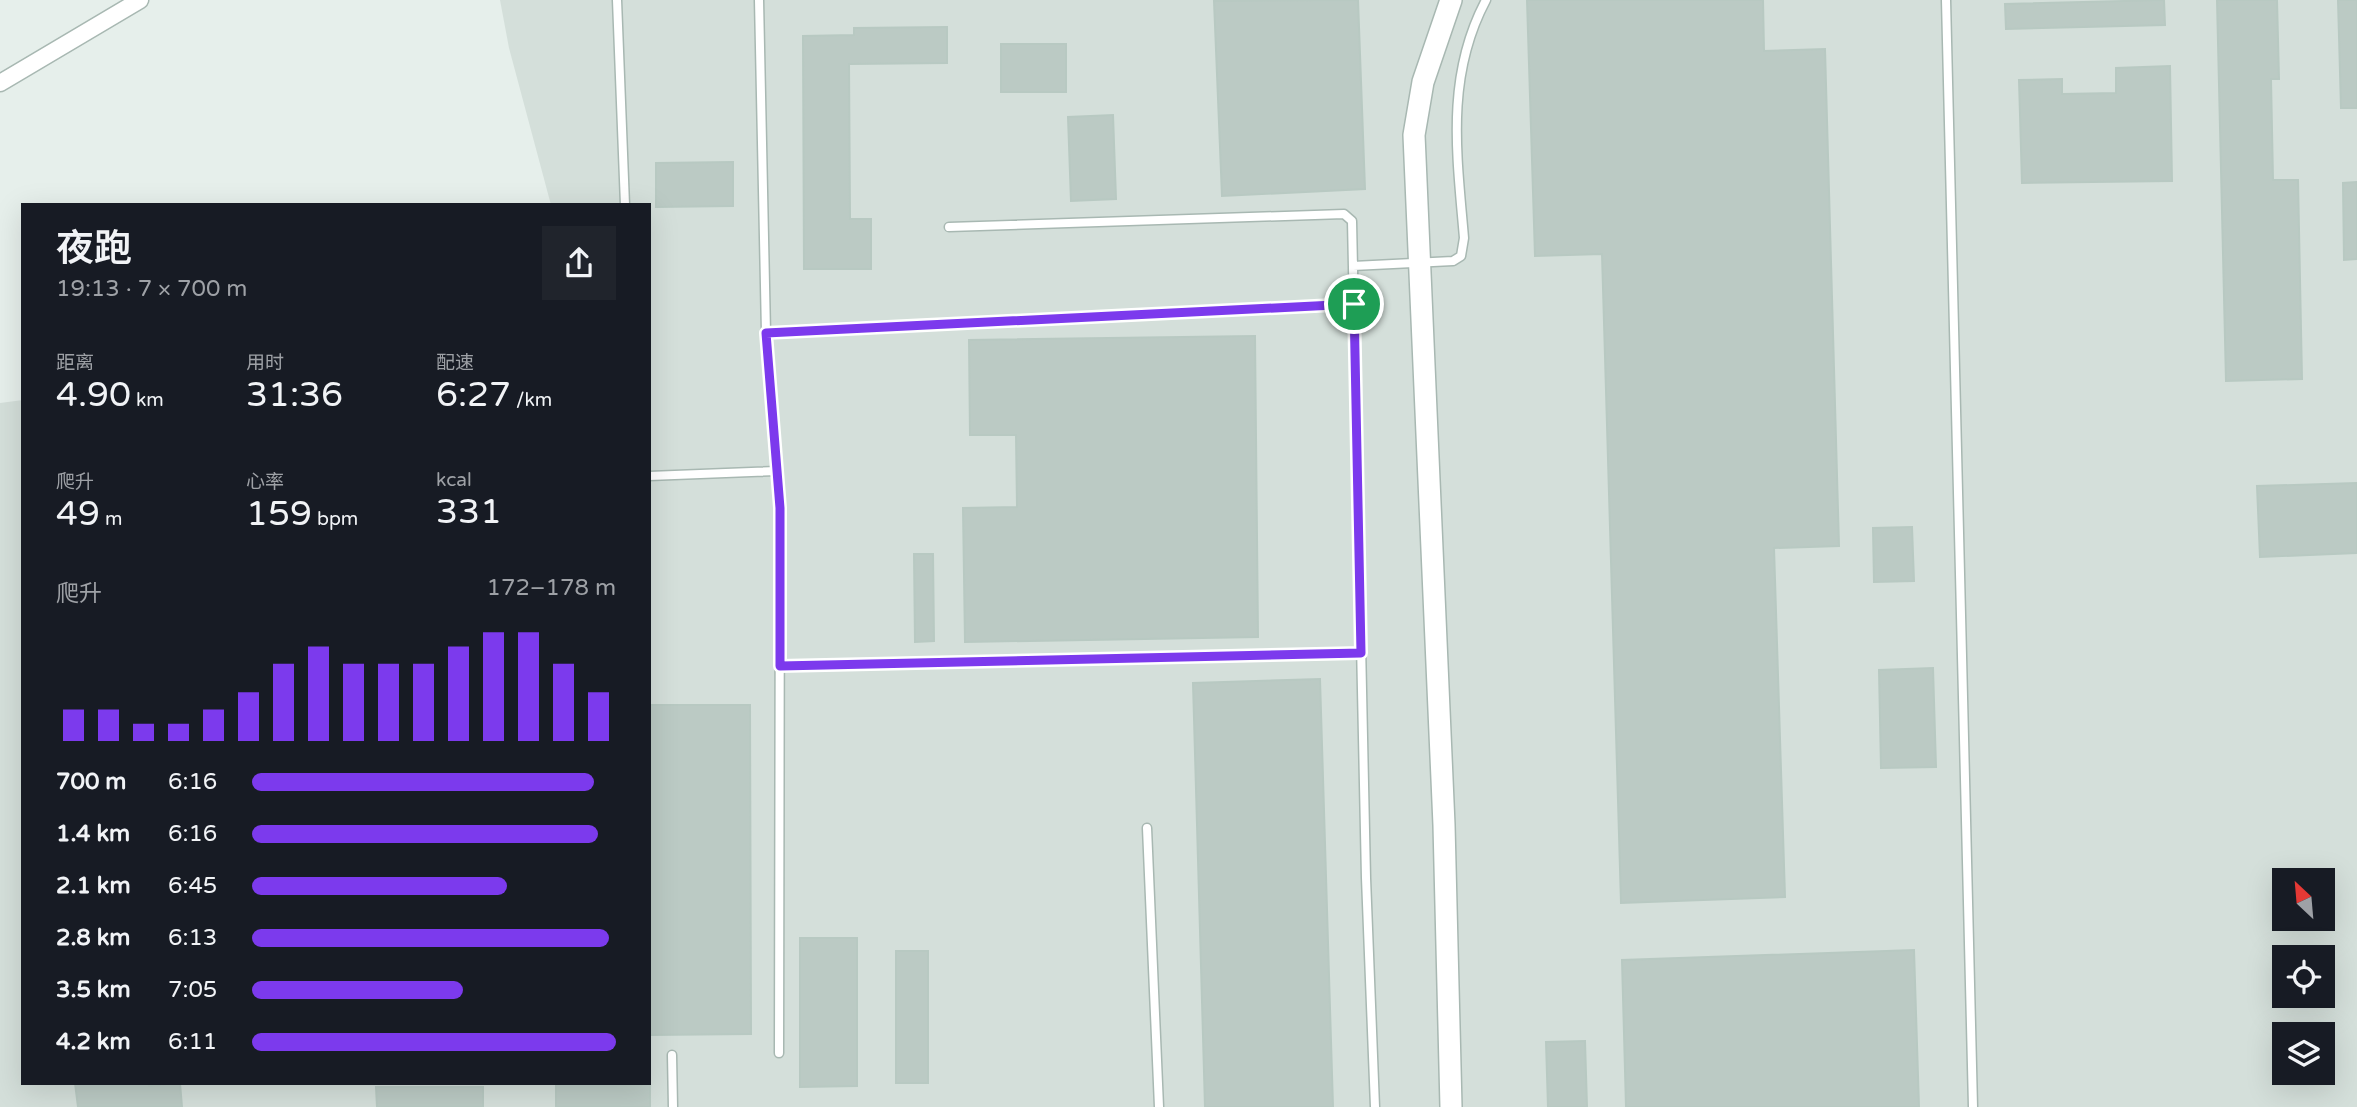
<!DOCTYPE html>
<html lang="zh">
<head>
<meta charset="utf-8">
<style>
  body { margin:0; font-family:"Varela Round","Noto Sans SC",sans-serif; background:#20242c; color:#f1f3f6; height:100vh; display:flex; flex-direction:column; font-size:26px; white-space:nowrap }
  * { box-sizing:border-box; margin:0 }
  p { font-size:23px; color:#9ea1a6 }
  .icon { flex:none; width:38px; height:38px; fill:none; stroke:currentColor; stroke-width:2; stroke-linecap:round; stroke-linejoin:round }
  .map { position:relative; flex:1; overflow:hidden }
  .drawer { position:absolute; left:21px; top:203px; width:630px; height:882px; display:flex; flex-direction:column; background:#171b24; border-radius:0px; box-shadow:0 7px 28px #0002 }
  .drawer>* { flex:none }
  .needle { width:46px; rotate:334deg }
  .controls { position:absolute; left:2272px; top:868px; display:grid; gap:14px }
  .controls a { display:grid; place-items:center; width:63px; height:63px; border-radius:0px; background:#171b24; box-shadow:0 7px 28px #0002; font-size:35px }
  .pin { position:absolute; display:grid; place-items:center; width:60px; height:60px; color:#fff; margin:-30px; border:4px solid #fff; border-radius:50%; box-shadow:0 2px 7px #0007 }
  .round { display:grid; place-items:center; flex:none; width:74px; height:74px; border-radius:0px; background:#20242c }
  .summary { display:flex; align-items:center; justify-content:space-between; height:119px; padding:0 35px }
  h1 { font-size:38px; font-weight:600; line-height:52px }
  .figures { display:grid; grid-template-columns:repeat(3,1fr); gap:10px; height:119px; padding:7px 35px }
  .figures div { display:grid; align-content:center }
  .figures b { font-size:35px; font-weight:600 }
  .figures small { font-size:19px; font-weight:400 }
  .figures p { font-size:19px }
  .chart { height:196px; padding:14px 35px }
  .chart p { display:flex; justify-content:space-between }
  .chart svg { width:100%; height:126px; margin-top:7px; stroke:#7c3aed; stroke-width:6 }
  ul { padding:0 35px; list-style:none; font-size:23px }
  li { display:grid; grid-template-columns:112px 84px 1fr; align-items:center; height:52px }
  li i { height:18px; border-radius:9px; background:#7c3aed }
  .map>svg:first-child { display:block }
  .built { fill:#d4dfda; fill-rule:evenodd }
  .building { fill:#bbcac4; stroke:#b8c9c2; stroke-width:2 }
  .lines { fill:none; stroke-linecap:round; stroke-linejoin:round }
  .service-casing { stroke:#a8b8b2; stroke-width:11 }
  .minor-casing { stroke:#a8b8b2; stroke-width:19 }
  .tertiary-casing { stroke:#a8b8b2; stroke-width:24 }
  .service { stroke:#fff; stroke-width:8 }
  .minor { stroke:#fff; stroke-width:16 }
  .tertiary { stroke:#fff; stroke-width:21 }
  .route-casing { stroke:#fff; stroke-width:14 }
  .route { stroke:#7c3aed; stroke-width:9 }
</style>
</head>
<body>
<div class="map">
<svg width="2357" height="1107" viewBox="0 0 2357 1107">
  <rect width="100%" height="100%" fill="#e6efeb"/>
  <path class="built" d="M500,0H2357V1107H0V403L23,400V1083H649V205H551L509,48ZM2284,880H2322V919H2284ZM2284,957H2322V996H2284ZM2284,1034H2322V1073H2284Z"/>
  <path class="building" d="M1358,0L1365,189L1222,196L1214,1Z
    M1527,0H1763L1764,51L1825,49L1839,546L1774,548L1785,897L1621,903L1602,254L1535,256Z
    M2164,0L2165,25L2006,29L2005,4Z
    M2217,0H2277L2279,79H2271L2273,180H2298L2302,379L2226,381Z
    M2338,0H2357V108H2341Z
    M947,27V63L849,64L850,219H871V269H804L803,36L854,35V28Z
    M1001,44H1066V92H1001Z
    M2170,66L2172,181L2022,183L2019,80L2062,79V94L2116,93V68Z
    M1113,115L1116,199L1071,201L1068,117Z
    M733,162V206L656,207V163Z
    M2357,182V259L2344,260L2343,183Z
    M1255,336L1258,637L965,642L963,508L1017,507L1016,435H970L969,340Z
    M2357,483V553L2260,557L2257,486Z
    M1912,527L1914,581L1874,582L1873,528Z
    M914,554H933L934,641L915,642Z
    M1933,668L1936,767L1881,768L1879,670Z
    M1320,679L1333,1107H1205L1193,683Z
    M649,705H750L751,1034L649,1035Z
    M800,938H857V1086L800,1087Z
    M1914,950L1919,1107H1626L1622,960Z
    M896,951H928V1083H896Z
    M1585,1041L1587,1107H1548L1546,1042Z
    M75,1083H148L149,1086L180,1083L182,1107H78Z
    M556,1083H650V1107H556Z
    M376,1087H483V1107H377Z"/>
  <g class="lines">
    <g class="service-casing">
      <path id="service" d="M617,0L625,205
        M759,0L766,333L780,508L779,1053
        M1946,0L1973,1107
        M949,227L1344,214L1352,221L1366,878L1375,1107
        M1353,266L1453,261L1461,256L1464,238C1457,155 1445,77 1486,0
        M766,333L1354,304
        M649,476L777,471
        M780,666L1361,653
        M1147,828L1159,1107
        M672,1055L673,1107"/>
    </g>
    <g class="minor-casing">
      <path id="minor" d="M0,83L140,0"/>
    </g>
    <g class="tertiary-casing">
      <path id="tertiary" d="M1451,0L1423,82L1414,135L1444,825L1451,1107"/>
    </g>
    <use href="#service" class="service"/>
    <use href="#minor" class="minor"/>
    <use href="#tertiary" class="tertiary"/>
  </g>
  <g class="lines">
    <g class="route-casing">
      <path id="route" d="M1354,304L1361,653L780,666V508L766,333Z"/>
    </g>
    <use href="#route" class="route"/>
  </g>
</svg>
<div class="controls">
<a><svg class="needle" viewBox="-14 -14 28 28"><path d="M0-13l5 13h-10z" fill="#e53935"/><path d="M0 13l5-13h-10z" fill="#9ea1a6"/></svg></a>
<a><svg class="icon" aria-label="locate" viewBox="0 0 24 24"><circle cx="12" cy="12" r="6"/><path d="M12 2v4M12 18v4M2 12h4M18 12h4"/></svg></a>
<a><svg class="icon" aria-label="layers" viewBox="0 0 24 24"><path d="M12 4l9 5-9 5-9-5zM3 14l9 5 9-5"/></svg></a>
</div>
<div class="pin" style="left:1354px;top:304px;background:#1e9e55"><svg class="icon" aria-label="arrive" viewBox="0 0 24 24"><path d="M6 21V4h12l-3 4 3 4H6"/></svg></div>
<section class="drawer">
<div class="summary"><div><h1>夜跑</h1><p>19:13 · 7 × 700 m</p></div><a class="round"><svg class="icon" aria-label="share" viewBox="0 0 24 24"><path d="M12 15V3M7 8l5-5 5 5M5 13v7h14v-7"/></svg></a></div>
<div class="figures">
<div><p>距离</p><b>4.90<small> km</small></b></div>
<div><p>用时</p><b>31:36</b></div>
<div><p>配速</p><b>6:27<small> /km</small></b></div>
</div>
<div class="figures">
<div><p>爬升</p><b>49<small> m</small></b></div>
<div><p>心率</p><b>159<small> bpm</small></b></div>
<div><p>kcal</p><b>331</b></div>
</div>
<div class="chart"><p><span>爬升</span>172–178 m</p>
<svg viewBox="0 0 160 44" preserveAspectRatio="none"><path d="M5 44V33M15 44V33M25 44V38M35 44V38M45 44V33M55 44V27M65 44V17M75 44V11M85 44V17M95 44V17M105 44V17M115 44V11M125 44V6M135 44V6M145 44V17M155 44V27"/></svg>
</div>
<ul>
<li><b>700 m</b>6:16<i style="width:94%"></i></li>
<li><b>1.4 km</b>6:16<i style="width:95%"></i></li>
<li><b>2.1 km</b>6:45<i style="width:70%"></i></li>
<li><b>2.8 km</b>6:13<i style="width:98%"></i></li>
<li><b>3.5 km</b>7:05<i style="width:58%"></i></li>
<li><b>4.2 km</b>6:11<i style="width:100%"></i></li>
</ul>
</section>
</div>
</body>
</html>
